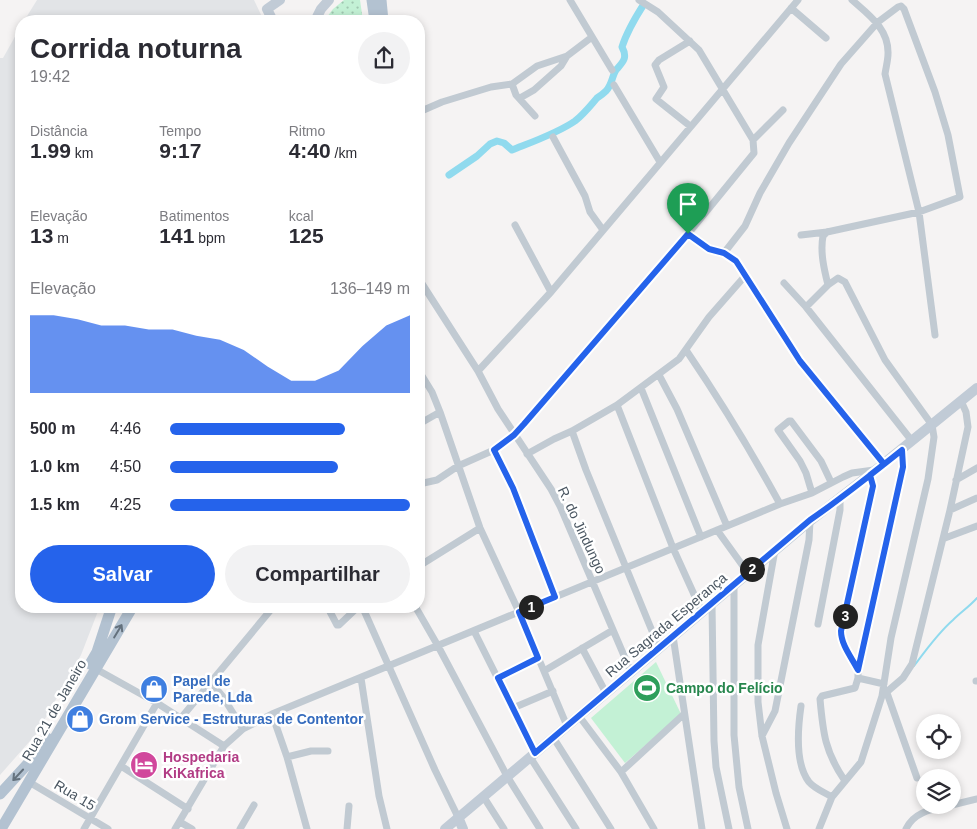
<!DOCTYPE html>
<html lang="pt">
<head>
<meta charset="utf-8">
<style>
  body { margin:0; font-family:Helvetica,sans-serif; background:#f2f2f3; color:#2b2b33; height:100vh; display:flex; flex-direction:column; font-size:19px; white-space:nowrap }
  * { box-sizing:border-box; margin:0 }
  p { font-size:16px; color:#7c7c81 }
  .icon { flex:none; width:28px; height:28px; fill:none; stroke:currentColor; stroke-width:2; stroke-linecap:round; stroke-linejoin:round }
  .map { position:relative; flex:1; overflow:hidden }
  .side { position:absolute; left:15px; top:15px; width:410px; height:598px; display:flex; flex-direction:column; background:#fff; border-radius:20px; box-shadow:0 2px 8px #0003 }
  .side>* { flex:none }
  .controls { position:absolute; left:916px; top:714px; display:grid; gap:10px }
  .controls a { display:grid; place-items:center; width:45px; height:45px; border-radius:50%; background:#fff; box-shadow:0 2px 8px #0003; font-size:25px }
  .pin { position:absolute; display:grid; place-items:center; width:42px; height:42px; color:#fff; margin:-51px -21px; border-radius:50% 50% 50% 0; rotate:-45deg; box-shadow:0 0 5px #0007 }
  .pin .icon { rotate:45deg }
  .km { position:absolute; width:25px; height:25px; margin:-12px; border-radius:50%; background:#222; color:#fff; font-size:14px; line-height:25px; text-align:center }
  .round { display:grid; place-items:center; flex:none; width:52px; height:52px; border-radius:26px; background:#f2f2f3 }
  .overview { display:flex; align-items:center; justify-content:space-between; height:85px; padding:0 15px }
  h1 { font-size:28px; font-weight:600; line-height:38px }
  .stats { display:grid; grid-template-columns:repeat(3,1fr); gap:8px; height:85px; padding:5px 15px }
  .stats div { display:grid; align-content:center }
  .stats b { font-size:21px; font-weight:600 }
  .stats small { font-size:14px; font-weight:400 }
  .stats p { font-size:14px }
  .chart { height:140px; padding:10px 15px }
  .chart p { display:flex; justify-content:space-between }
  .chart svg { width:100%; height:90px; margin-top:5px; fill:#2563eb; opacity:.7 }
  .cta { display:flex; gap:10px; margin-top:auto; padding:10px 15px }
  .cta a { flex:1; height:58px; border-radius:30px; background:#2563eb; color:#fff; font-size:20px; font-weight:600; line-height:58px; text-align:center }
  .cta a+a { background:#f2f2f3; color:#2b2b33 }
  ul { padding:0 15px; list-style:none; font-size:16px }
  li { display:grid; grid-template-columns:80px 60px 1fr; align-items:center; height:38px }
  li i { height:12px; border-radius:6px; background:#2563eb }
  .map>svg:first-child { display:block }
  .airport { fill:#e2e4e7 }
  .green { fill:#c3f1d5 }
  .park { fill:url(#park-dots) }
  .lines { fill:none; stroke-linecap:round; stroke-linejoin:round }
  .stream { stroke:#90daee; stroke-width:2 }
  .canal { stroke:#90daee; stroke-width:7 }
  .street { stroke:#c1cad2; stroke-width:7 }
  .secondary { stroke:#c1cbd6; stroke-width:10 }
  .primary { stroke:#b3c2d1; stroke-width:11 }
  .oneway { stroke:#64717d }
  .route-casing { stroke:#fff; stroke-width:10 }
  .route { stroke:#2563eb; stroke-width:6 }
  .labels { text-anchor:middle; stroke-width:5; stroke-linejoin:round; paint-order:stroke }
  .street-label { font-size:14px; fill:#4a5661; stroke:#fff }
  .shop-label { font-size:14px; font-weight:bold; fill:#366cbe; stroke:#fff; text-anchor:start }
  .leisure-label { font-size:14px; font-weight:bold; fill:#27864d; stroke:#fff; text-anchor:start }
  .hotel-label { font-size:14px; font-weight:bold; fill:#b23c85; stroke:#fff; text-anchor:start }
</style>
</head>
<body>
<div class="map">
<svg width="977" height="829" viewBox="0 0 977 829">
  <defs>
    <pattern id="park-dots" width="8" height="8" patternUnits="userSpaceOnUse" patternTransform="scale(1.25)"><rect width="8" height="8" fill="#c3f1d5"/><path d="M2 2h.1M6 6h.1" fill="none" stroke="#a0c6b0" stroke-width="1.8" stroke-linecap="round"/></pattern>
  </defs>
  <rect width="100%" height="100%" fill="#f5f3f3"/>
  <path class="airport" d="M37,0H254L264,21H24Z
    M21,26V606H100L81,655L37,733L0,775V58H3Z"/>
  <path class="green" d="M656,662L681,714L625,763L591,718Z"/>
  <path class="park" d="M344,0H360L363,21H324L333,9Z"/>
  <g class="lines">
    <path class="stream" d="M914,666C926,650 938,633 953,620C961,612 969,607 977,598"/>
    <path class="canal" d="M449,175L477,156L490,144L497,141L504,143L512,150C532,142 558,133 575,121C584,114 590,106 597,98C600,96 603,94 606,91C612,85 612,76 616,70C623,62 628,58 622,47C627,31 635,18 644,4"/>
    <path class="street" d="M570,0L612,70
      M852,0C869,15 889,29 888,54C888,60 886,67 885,74L919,212L935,335
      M791,8L826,38
      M690,41L659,60L655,65L664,87L656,99L690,126
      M512,84L516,95L535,116
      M614,85L660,162
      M520,98L534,90L561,66L567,56L592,37
      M419,112L442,102L491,87L512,84L537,66L567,56
      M553,137L585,196L590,212L603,230
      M753,140L783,110
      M515,225L551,292
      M688,234L709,249L724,253L745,226L760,193L789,143L841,64L878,22L898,7L901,6L904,9L935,92L948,135L960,197L919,212L827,232L801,235
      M724,253L736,261L800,361L884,464
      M419,279L478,371L498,409L551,489L560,506L631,672
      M784,283L806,307L912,441
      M828,285L838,278L845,282L885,360L932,425L934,437L928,479L891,638L882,696
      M806,307L828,285C824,269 820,252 823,236L827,232
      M686,350C720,400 751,451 780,504
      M419,371L432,392L440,412L480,528L519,612L567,726
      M478,371L551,292L798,0
      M659,375L677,409L727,526
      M641,388L701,537
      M961,401L966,412L968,427L950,510L977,498
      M617,405L673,548L702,612
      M419,424L440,412
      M572,431L586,470L659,648
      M527,454L554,439L572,431L617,405L679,359L709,317L745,276
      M956,480L977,468
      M419,484L437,480L458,466L494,450
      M812,493L806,473L800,461L778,430L789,421H791L821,461L831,482
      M717,530L748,573
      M945,538L977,526
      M775,550L758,645V702L762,736L776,793L787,829
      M419,566L480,528
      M734,584V735L739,787L748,829
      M555,597L513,488L494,450L514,435L524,424L688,234L754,153L753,140L699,50L658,12L639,0
      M712,604L714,741L716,767L729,829
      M327,606L337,625H339L359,606
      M362,606L435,770L458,817
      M415,606L438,646L507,776L540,829
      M818,624L840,510V499
      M474,631L535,753
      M673,636L702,829
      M582,648L606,693
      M96,669L157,703L224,746
      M858,670C852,658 841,645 841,631L873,486L870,475
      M544,671L613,630
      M361,678L379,796L387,829
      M498,678L538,657
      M976,681H977
      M211,682L223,697L243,729
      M884,684L858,678V670L903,467L902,450
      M887,693L917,778
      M801,706C798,727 795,764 809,782C815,789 824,792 832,797
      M513,708L553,691
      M272,714L287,757L307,829
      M579,716L621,772L654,829
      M181,718L274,606
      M762,736L775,711L809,540L810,521
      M553,737L611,829
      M287,757L311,751H328
      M530,757L576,829
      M121,766L188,809
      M621,772L684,714
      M845,781C825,752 823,733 820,699L822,696L855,688L858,678
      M29,782L108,829
      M483,796L504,829
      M952,805L977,799
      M180,822L192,829
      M84,829L157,703
      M175,829L224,746L243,729L272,714L780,504L812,493L843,477L852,473L874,470
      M240,829L254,805
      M347,829L349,806
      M819,829L832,797L861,762L882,696L903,678L912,664L950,510
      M906,829C914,811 934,809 951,805"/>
    <path class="secondary" d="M273,21L267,9L280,0
      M315,21L321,9L329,0
      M458,817L463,829
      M445,829L810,521L877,469L977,388"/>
    <path class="primary" d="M372,0L375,21
      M381,0L383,21
      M90,664L97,652L112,606
      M0,794L35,756L47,738
      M1,829L133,606"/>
  </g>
  <defs><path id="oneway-shaft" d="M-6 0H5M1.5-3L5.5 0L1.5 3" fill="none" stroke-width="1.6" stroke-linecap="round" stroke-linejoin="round" transform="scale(1.25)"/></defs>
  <g class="oneway">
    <use href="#oneway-shaft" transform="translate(118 631) rotate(-59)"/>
    <use href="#oneway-shaft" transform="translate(18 775) rotate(133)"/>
  </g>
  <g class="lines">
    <g class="route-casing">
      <path id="route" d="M688,234L524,424L514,435L494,450L513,488L555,597L519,612L538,658L498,678L535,753L810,520C842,498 872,474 902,450L903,467L858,670C852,658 841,645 841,631L873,486L870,475L884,464L800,361L736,261L724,253L709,249L688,234"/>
    </g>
    <use href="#route" class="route"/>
  </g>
  <defs>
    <g id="stadium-disc" transform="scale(1.4375)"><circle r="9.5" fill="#2e9e5b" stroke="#fff"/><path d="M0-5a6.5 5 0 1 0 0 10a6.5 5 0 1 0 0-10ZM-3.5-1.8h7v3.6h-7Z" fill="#fff"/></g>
    <g id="shop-disc" transform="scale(1.4375)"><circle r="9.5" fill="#3f7fe0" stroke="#fff"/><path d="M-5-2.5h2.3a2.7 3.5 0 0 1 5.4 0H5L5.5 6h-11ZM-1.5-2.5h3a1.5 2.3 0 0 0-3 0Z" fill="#fff"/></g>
    <g id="hotel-disc" transform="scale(1.4375)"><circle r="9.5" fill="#d1479c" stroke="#fff"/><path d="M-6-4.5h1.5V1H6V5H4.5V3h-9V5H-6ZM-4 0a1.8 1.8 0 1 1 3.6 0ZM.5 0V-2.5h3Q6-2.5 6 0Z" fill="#fff"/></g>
  </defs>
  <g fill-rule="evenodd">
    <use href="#stadium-disc" x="647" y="688"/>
    <use href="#shop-disc" x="154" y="689"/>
    <use href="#shop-disc" x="80" y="719"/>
    <use href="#hotel-disc" x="144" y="765"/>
  </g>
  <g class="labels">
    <g class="street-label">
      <text transform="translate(582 530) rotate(65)" y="5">R. do Jindungo</text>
      <text transform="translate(666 625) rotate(-40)" y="5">Rua Sagrada Esperança</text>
      <text transform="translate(54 710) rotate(-60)" y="5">Rua 21 de Janeiro</text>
      <text transform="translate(75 795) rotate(31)" y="5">Rua 15</text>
    </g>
    <g class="shop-label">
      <text x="173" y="686">Papel de<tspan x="173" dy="16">Parede, Lda</tspan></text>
      <text x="99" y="724">Grom Service - Estruturas de Contentor</text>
    </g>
    <g class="leisure-label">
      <text x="666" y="693">Campo do Felício</text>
    </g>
    <g class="hotel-label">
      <text x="163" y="762">Hospedaria<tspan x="163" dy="16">KiKafrica</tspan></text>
    </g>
  </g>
</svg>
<div class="controls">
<a><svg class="icon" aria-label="locate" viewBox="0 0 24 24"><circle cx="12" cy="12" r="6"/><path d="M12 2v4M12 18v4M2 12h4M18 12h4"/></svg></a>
<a><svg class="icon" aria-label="layers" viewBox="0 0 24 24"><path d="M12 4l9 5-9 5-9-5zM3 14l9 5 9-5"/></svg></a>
</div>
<div class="pin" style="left:688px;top:234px;background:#1e9e55"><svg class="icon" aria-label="arrive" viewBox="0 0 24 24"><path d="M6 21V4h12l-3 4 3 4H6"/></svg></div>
<b class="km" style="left:531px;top:607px">1</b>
<b class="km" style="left:752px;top:569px">2</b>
<b class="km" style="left:845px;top:616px">3</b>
<section class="side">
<div class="overview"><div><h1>Corrida noturna</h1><p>19:42</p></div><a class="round"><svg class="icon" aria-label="share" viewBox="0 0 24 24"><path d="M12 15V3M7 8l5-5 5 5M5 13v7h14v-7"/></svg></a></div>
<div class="stats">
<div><p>Distância</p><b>1.99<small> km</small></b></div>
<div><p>Tempo</p><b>9:17</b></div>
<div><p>Ritmo</p><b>4:40<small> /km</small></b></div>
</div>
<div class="stats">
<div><p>Elevação</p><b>13<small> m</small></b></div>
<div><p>Batimentos</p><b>141<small> bpm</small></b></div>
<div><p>kcal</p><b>125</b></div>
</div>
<div class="chart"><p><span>Elevação</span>136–149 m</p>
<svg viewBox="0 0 160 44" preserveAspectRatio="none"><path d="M0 44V6L10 6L20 8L30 11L40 11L50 13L60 13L70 16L80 18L90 23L100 31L110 38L120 38L130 33L140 21L150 11L160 6V44z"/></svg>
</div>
<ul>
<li><b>500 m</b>4:46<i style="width:73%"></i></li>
<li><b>1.0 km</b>4:50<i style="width:70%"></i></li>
<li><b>1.5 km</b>4:25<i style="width:100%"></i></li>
</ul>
<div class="cta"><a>Salvar</a><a>Compartilhar</a></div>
</section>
</div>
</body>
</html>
